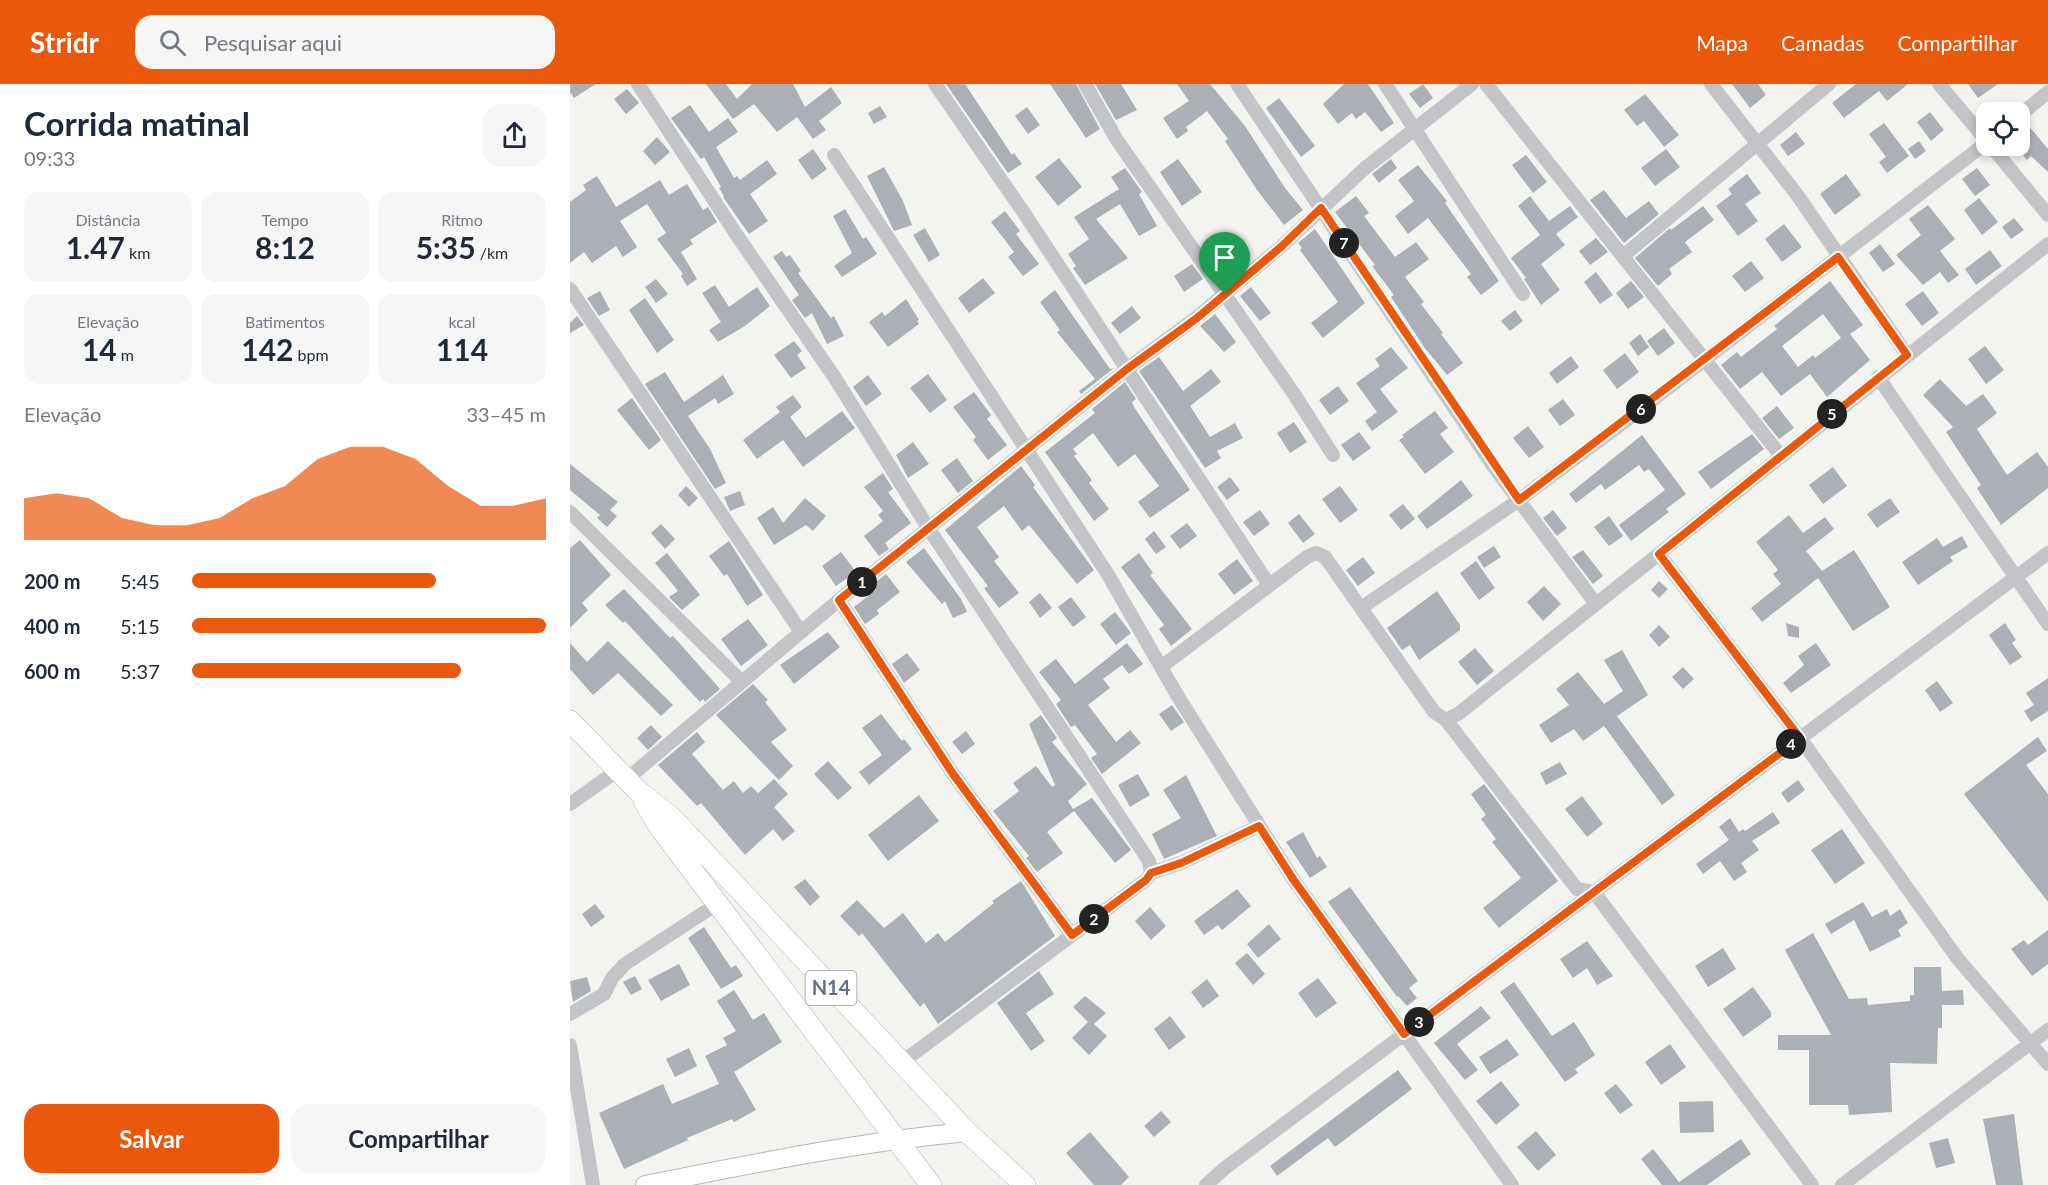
<!DOCTYPE html>
<html lang="pt">
<head>
<meta charset="utf-8">
<style>
  body { margin:0; font-family:Lato,sans-serif; background:#f6f6f7; color:#1f2937; height:100vh; display:flex; flex-direction:column; font-size:22px; white-space:nowrap }
  * { box-sizing:border-box; margin:0 }
  p { font-size:20px; color:#747a83 }
  .icon { flex:none; width:33px; height:33px; fill:none; stroke:currentColor; stroke-width:2; stroke-linecap:round; stroke-linejoin:round }
  .map { position:relative; flex:1; overflow:hidden }
  .panel { display:flex; flex-direction:column; background:#fff; width:570px }
  .panel>* { flex:none }
  .tools { position:absolute; left:1406px; top:18px; display:grid; gap:12px }
  .tools a { display:grid; place-items:center; width:54px; height:54px; border-radius:12px; background:#fff; box-shadow:0 3px 9px #0003; font-size:30px }
  .pin { position:absolute; display:grid; place-items:center; width:51px; height:51px; color:#fff; margin:-62px -26px; border-radius:50% 50% 50% 0; rotate:-45deg; box-shadow:0 0 6px #0007 }
  .pin .icon { rotate:45deg }
  .km { position:absolute; width:30px; height:30px; margin:-15px; border-radius:50%; background:#222; color:#fff; font-size:16px; line-height:30px; text-align:center }
  .round { display:grid; place-items:center; flex:none; width:63px; height:63px; border-radius:18px; background:#f6f6f7 }
  .overview { display:flex; align-items:center; justify-content:space-between; height:102px; padding:0 24px }
  h1 { font-size:33px; font-weight:700; line-height:45px }
  .stats { display:grid; grid-template-columns:repeat(3,1fr); gap:9px; height:102px; padding:6px 24px }
  .stats div { display:grid; align-content:center; border-radius:15px; background:#f6f6f7; text-align:center }
  .stats b { font-size:30px; font-weight:700 }
  .stats small { font-size:16px; font-weight:400 }
  .stats p { font-size:16px }
  .chart { height:168px; padding:12px 24px }
  .chart p { display:flex; justify-content:space-between }
  .chart svg { width:100%; height:108px; margin-top:6px; fill:#ea580c; opacity:.7 }
  .primary-button { display:flex; gap:12px; margin-top:auto; padding:12px 24px }
  .primary-button a { flex:1; height:69px; border-radius:18px; background:#ea580c; color:#fff; font-size:24px; font-weight:700; line-height:69px; text-align:center }
  .primary-button a+a { background:#f6f6f7; color:#1f2937 }
  ul { padding:0 24px; list-style:none; font-size:20px }
  li { display:grid; grid-template-columns:96px 72px 1fr; align-items:center; height:45px }
  li i { height:15px; border-radius:8px; background:#ea580c }
  header { display:flex; align-items:center; gap:36px; box-sizing:border-box; height:84px; padding:0 30px; background:#ea580c; color:#fff }
  header strong { font-size:28px }
  nav { display:flex; gap:33px; margin-inline-start:auto; font-size:21px }
  .search { width:420px; height:54px; background:#f6f6f7; display:flex; align-items:center; gap:15px; box-sizing:border-box; padding:0 21px; border-radius:18px; color:#747a83; font-size:22px }
  main { display:flex; flex:1; min-height:0 }
  .map>svg:first-child { display:block }
  .building { fill:#abafb6; fill-rule:evenodd }
  .lines { fill:none; stroke-linecap:round; stroke-linejoin:round }
  .secondary-casing { stroke:#b4b7bc; stroke-width:20 }
  .primary-casing { stroke:#b3b5b9; stroke-width:22 }
  .minor { stroke:#c2c4c8; stroke-width:14 }
  .secondary { stroke:#fff; stroke-width:18 }
  .primary { stroke:#fff; stroke-width:21 }
  .route-casing { stroke:#fff; stroke-width:12 }
  .route { stroke:#ea580c; stroke-width:8 }
  .labels { text-anchor:middle; stroke-width:6; stroke-linejoin:round; paint-order:stroke }
  .shield { fill:#fff; stroke:#939aa5; stroke-width:1.5 }
  .shield-label { font-size:20px; font-weight:bold; fill:#656f7f }
</style>
</head>
<body>
<header>
<strong>Stridr</strong>
<div class="search"><svg class="icon" aria-label="search" viewBox="0 0 24 24"><circle cx="10" cy="10" r="6"/><path d="M15 15l6 6"/></svg>Pesquisar aqui</div>
<nav><a>Mapa</a><a>Camadas</a><a>Compartilhar</a></nav>
</header>
<main>
<section class="panel">
<div class="overview"><div><h1>Corrida matinal</h1><p>09:33</p></div><a class="round"><svg class="icon" aria-label="share" viewBox="0 0 24 24"><path d="M12 15V3M7 8l5-5 5 5M5 13v7h14v-7"/></svg></a></div>
<div class="stats">
<div><p>Distância</p><b>1.47<small> km</small></b></div>
<div><p>Tempo</p><b>8:12</b></div>
<div><p>Ritmo</p><b>5:35<small> /km</small></b></div>
</div>
<div class="stats">
<div><p>Elevação</p><b>14<small> m</small></b></div>
<div><p>Batimentos</p><b>142<small> bpm</small></b></div>
<div><p>kcal</p><b>114</b></div>
</div>
<div class="chart"><p><span>Elevação</span>33–45 m</p>
<svg viewBox="0 0 160 44" preserveAspectRatio="none"><path d="M0 44V27L10 25L20 27L30 35L40 38L50 38L60 35L70 27L80 22L90 11L100 6L110 6L120 11L130 22L140 30L150 30L160 27V44z"/></svg>
</div>
<ul>
<li><b>200 m</b>5:45<i style="width:69%"></i></li>
<li><b>400 m</b>5:15<i style="width:100%"></i></li>
<li><b>600 m</b>5:37<i style="width:76%"></i></li>
</ul>
<div class="primary-button"><a>Salvar</a><a>Compartilhar</a></div>
</section>
<div class="map">
<svg width="1478" height="1101" viewBox="0 0 1478 1101">
  <rect width="100%" height="100%" fill="#f3f4f0"/>
  <path class="building" d="M0,0H26L4,14L0,8Z
    M136,0H156L167,15L182,0H223L235,23L261,3L272,19L249,37L256,46L243,55L227,33L207,48L184,20L163,35Z
    M376,0H395L442,71L444,69L452,80L438,89Z
    M480,0H506L530,45L516,54Z
    M525,0H551L567,26L546,36Z
    M607,0H640L675,42L715,104L733,126L714,141L687,106L655,57L658,55L637,27L616,43L618,47L607,55L593,34L619,17Z
    M774,0H798L824,39L811,48L795,28L786,35L782,29L768,40L753,20Z
    M853,0L863,14L850,24L839,10Z
    M1162,0H1188L1196,11L1180,24Z
    M1286,0H1338L1317,17L1309,7L1274,34L1262,19Z
    M1398,0H1428L1408,14Z
    M57,5L69,19L56,30L44,15Z
    M1075,10L1109,51L1094,63L1074,37L1067,42L1054,26Z
    M709,14L745,62L731,73L696,24Z
    M120,21L139,48L158,34L168,48L146,63L164,94L167,92L170,96L197,76L207,90L180,110L198,137L179,150L153,113L154,112L149,104L151,103L134,73L131,75L101,34Z
    M310,22L317,33L304,40L298,29Z
    M457,23L470,41L458,50L445,32Z
    M1360,28L1374,46L1361,57L1347,38Z
    M1314,39L1339,72L1317,89L1309,78L1316,73L1299,50Z
    M1458,41L1478,65V88L1461,72L1457,76L1449,66V49Z
    M1226,48L1235,60L1218,72L1210,61Z
    M87,53L100,68L85,81L73,67Z
    M1349,57L1356,67L1345,75L1338,65Z
    M243,65L257,85L242,96L228,76Z
    M1096,65L1110,83L1085,102L1071,84Z
    M956,71L977,98L963,109L942,81Z
    M489,74L512,103L488,122L465,93Z
    M608,75L632,108L612,122L590,88Z
    M821,75L827,84L809,99L802,90Z
    M848,81L877,117L875,119L929,197L911,211L897,193L901,190L858,134L838,150L825,132L844,117L828,96Z
    M314,83L333,117L342,141L324,147L297,92Z
    M555,84L572,108L569,110L587,142L569,152L550,120L526,135L558,174L515,201L503,184L506,182L498,170L519,155L504,133L549,105L541,93Z
    M1407,84L1420,101L1405,112L1392,95Z
    M1177,90L1191,109L1175,120L1188,137L1168,152L1146,122L1162,110L1158,105Z
    M1276,90L1291,111L1265,131L1250,110Z
    M27,92L46,123L90,96L99,111L117,100L133,126L138,123L147,138L120,156L123,160L111,168L127,195L117,202L111,192L113,190L87,155L96,149L77,120L50,137L67,163L53,173L46,162L22,179L14,168L0,179V118L16,106L13,101Z
    M1034,106L1056,134L1079,117L1089,130L1054,159L1020,116Z
    M786,112L799,129L794,132L825,173L846,158L859,175L835,193L854,218L851,220L873,249L871,250L893,279L877,291L854,263L821,213L824,211L802,182L805,181L765,128Z
    M960,112L979,137L1000,122L1008,133L986,150L995,161L971,180L990,206L971,221L954,195L956,194L941,174L970,151L948,122Z
    M1409,114L1428,138L1412,151L1394,126Z
    M1358,121L1385,155L1370,167L1389,191L1378,199L1370,188L1353,201L1326,171L1351,151L1339,135Z
    M1133,122L1144,136L1115,158L1122,168L1099,185L1102,190L1088,202L1065,174L1100,144L1101,146Z
    M275,125L293,155L296,153L307,170L272,193L264,182L282,169L263,132Z
    M435,127L450,147L446,150L469,180L453,192L438,173L444,168L421,138Z
    M1444,134L1454,146L1441,155L1432,143Z
    M1214,140L1232,163L1212,178L1195,155Z
    M355,144L370,171L359,178L343,151Z
    M745,145L795,219L753,254L741,239L768,218L730,166L732,164L728,159Z
    M662,152L679,177L656,193L638,170Z
    M1026,154L1038,168L1020,181L1009,167Z
    M1310,160L1325,180L1313,188L1299,169Z
    M1420,166L1432,182L1406,201L1395,185Z
    M212,167L216,173L220,171L231,187L228,189L261,234L264,232L274,252L257,260L242,229L235,234L224,219L222,216L229,211L203,173Z
    M1181,177L1194,194L1175,208L1162,192Z
    M622,180L633,195L614,208L604,192Z
    M1026,188L1043,211L1030,220L1014,198Z
    M413,194L425,209L399,229L388,214Z
    M86,195L98,210L86,219L75,203Z
    M1061,197L1074,213L1058,225L1046,209Z
    M1260,197L1293,241L1280,250L1300,276L1257,313L1240,290L1211,312L1192,288L1170,305L1151,281L1167,268L1171,273L1207,245L1204,242ZM1253,230L1271,254L1245,274L1243,271L1228,283L1212,262Z
    M145,201L159,223L187,203L200,222L175,242L148,258L139,246L151,238L132,209Z
    M681,203L701,229L690,237L670,212Z
    M485,206L540,285L544,284L511,310L509,307L525,295L487,248L490,246L470,218Z
    M30,207L40,226L29,232L17,214Z
    M1353,207L1369,229L1352,242L1335,220Z
    M75,214L104,256L87,269L59,226Z
    M336,215L349,236L347,237L349,240L318,263L299,238L312,228L315,232Z
    M562,222L571,234L550,250L541,239Z
    M945,226L953,237L940,247L931,237Z
    M645,230L666,258L654,268L630,242Z
    M7,232L14,241L0,249V239Z
    M1094,244L1105,259L1088,272L1077,257Z
    M1070,250L1079,263L1068,272L1059,259Z
    M224,257L232,267L227,271L236,284L221,294L204,271Z
    M1415,262L1434,286L1416,300L1398,275Z
    M821,263L838,284L810,305L828,328L802,347L795,337L807,328L786,299L810,282L805,275Z
    M1055,269L1069,288L1047,305L1033,286Z
    M1001,272L1009,283L987,300L979,289Z
    M589,273L613,307L641,285L651,298L620,322L640,353L665,339L673,354L647,367L651,374L635,384L569,287Z
    M95,288L114,318L153,291L164,310L148,320L145,314L118,332L140,365L156,399L145,405L75,300Z
    M358,290L377,316L360,329L340,304Z
    M298,291L312,310L296,322L283,303Z
    M1370,295L1396,322L1413,310L1427,329L1407,345L1437,391L1467,368L1478,383V404L1431,441L1407,404L1411,401L1376,348L1383,343L1353,311Z
    M555,298L566,315L562,318L564,323L620,406L580,434L568,418L589,402L565,370L548,383L523,349L503,365L507,370L504,372L522,396L519,399L539,425L524,437L475,368L525,329L522,325Z
    M768,302L779,317L760,331L749,316Z
    M404,308L421,331L417,335L437,361L418,376L403,356L406,353L383,323Z
    M223,311L232,323L220,333L236,354L272,327L285,344L233,383L213,356L187,375L173,356L210,328L206,323Z
    M62,314L91,356L79,366L47,326Z
    M993,315L1005,331L990,342L978,326Z
    M1207,322L1224,344L1209,355L1192,334Z
    M865,327L878,344L870,350L884,368L855,390L829,356L834,353L832,351Z
    M724,338L737,358L720,369L707,349Z
    M958,342L974,363L959,374L943,354Z
    M789,348L801,364L783,377L771,361Z
    M1182,350L1194,365L1141,405L1128,388Z
    M1072,351L1116,410L1096,425L1099,428L1061,457L1049,441L1095,406L1079,385L1074,388L1069,381L1035,406L1031,400L1006,419L999,410Z
    M343,358L359,380L338,394L326,371Z
    M387,374L403,397L388,409L371,386Z
    M0,380L48,418L40,426L47,432L37,443L27,434L30,431L0,406Z
    M451,382L465,401L463,403L524,486L507,500L459,441L452,447L434,422L407,443L429,473L424,477L449,509L429,524L414,504L418,502L375,446Z
    M1263,383L1277,402L1253,420L1239,401Z
    M313,389L323,405L318,408L341,439L315,459L319,465L309,472L294,452L313,437L308,431L313,427L294,403Z
    M660,393L670,406L657,416L647,403Z
    M891,396L903,412L857,445L847,432Z
    M116,402L128,414L119,423L108,411Z
    M770,402L788,426L770,439L752,415Z
    M170,407L175,421L160,427L154,413Z
    M235,414L256,432L243,447L236,441L204,461L187,434L203,423L213,439Z
    M1320,414L1330,428L1307,444L1297,430Z
    M833,420L845,435L831,446L819,431Z
    M690,426L700,440L684,452L673,438Z
    M983,426L997,444L987,452L973,434Z
    M729,430L745,450L733,459L718,439Z
    M1219,431L1233,449L1255,433L1264,445L1236,467L1252,487L1284,466L1320,523L1283,547L1248,494L1192,538L1181,524L1211,500L1203,490L1208,486L1186,458Z
    M1039,432L1053,452L1039,462L1024,443Z
    M617,439L627,452L610,465L600,452Z
    M91,440L105,455L95,465L81,449Z
    M584,447L596,463L586,470L575,455Z
    M1392,452L1398,463L1380,473L1383,477L1348,501L1332,478L1367,454L1373,463Z
    M10,456L41,491L12,519L18,526L0,544V464Z
    M159,457L193,511L177,522L157,490L154,492L139,472Z
    M924,462L931,473L914,484L907,473Z
    M354,464L391,515L397,528L383,534L375,517L372,520L336,478Z
    M1013,466L1033,492L1023,500L1002,473Z
    M271,468L286,488L266,502L252,482Z
    M97,469L130,511L112,526L99,513L108,507L85,479Z
    M569,469L583,489L580,491L622,545L601,562L589,545L594,541L551,483Z
    M793,473L805,489L788,502L776,486Z
    M667,475L683,497L664,511L648,490Z
    M906,477L925,504L909,516L890,489Z
    M316,490L330,508L307,526L309,530L295,540L284,523L306,506L302,501Z
    M1089,497L1098,505L1089,514L1081,506Z
    M974,502L991,520L973,537L957,518Z
    M54,505L100,554L103,552L150,605L135,618L133,615L130,618L55,537L53,539L35,521Z
    M867,507L890,541V546L849,576L840,561L832,566L817,544Z
    M470,509L482,524L470,534L459,518Z
    M501,513L516,533L503,543L488,523Z
    M545,528L561,549L546,561L530,540Z
    M178,535L198,561L171,582L151,555Z
    M1216,539L1229,543V554L1218,552Z
    M1435,539L1446,556L1442,559L1452,573L1440,581L1419,551Z
    M1089,541L1100,553L1089,563L1079,551Z
    M258,548L270,563L224,600L210,581Z
    M38,557L103,621L91,632L48,589L23,611L0,585V559L17,578Z
    M557,559L573,580L559,590L552,581L533,595L540,604L518,621L546,658L560,646L571,659L532,690L521,674L527,670L505,641L501,643L486,620L491,616L469,588L486,575L505,600Z
    M1246,559L1261,581L1221,609L1213,599L1234,581L1228,572Z
    M905,564L924,587L907,601L888,578Z
    M1052,566L1078,611L1047,632L1105,711L1092,721L1034,642L1013,657L1004,645L981,659L969,641L999,621L986,605L1008,588L1034,620L1053,607L1034,576Z
    M337,569L350,586L334,599L322,580Z
    M1113,583L1124,595L1113,605L1102,593Z
    M1478,594V627L1461,638L1454,627L1464,621L1456,609Z
    M1367,597L1383,619L1370,628L1355,606Z
    M183,600L198,616L195,618L217,646L201,658L223,682L209,696L146,631Z
    M602,621L614,638L601,647L589,630Z
    M311,630L332,657L334,655L342,665L299,701L289,688L312,671L292,644Z
    M471,631L487,654L482,658L517,700L498,717L503,725L522,714L561,766L545,779L504,727L477,748L493,769L467,788L456,774L459,772L423,727L449,707L443,699L466,682L482,703L485,701L459,640Z
    M81,641L92,653L78,666L67,654Z
    M396,647L405,660L392,670L382,658Z
    M127,648L135,658L122,670L153,706L164,697L173,709L181,702L188,709L204,695L218,710L204,723L225,747L213,757L203,745L175,771L131,719L127,722L88,681Z
    M1468,653L1477,667L1456,681L1478,710V818L1394,710Z
    M258,677L282,704L268,716L244,690Z
    M990,678L997,690L976,701L970,689Z
    M568,690L580,711L560,723L548,701Z
    M616,691L647,752L594,775L582,750L611,734L593,706Z
    M1228,696L1235,706L1218,719L1211,709Z
    M914,700L988,797L929,844L913,824L951,794L922,758L926,755L911,735L916,731L901,710Z
    M349,711L369,737L318,777L298,751Z
    M1012,712L1033,740L1017,753L995,725Z
    M1203,728L1210,739L1182,757L1189,766L1171,779L1177,788L1164,797L1150,777L1133,790L1126,780L1159,756L1149,743L1160,734L1169,748L1173,745L1175,747Z
    M1272,745L1295,779L1265,800L1241,766Z
    M733,748L747,774L750,772L757,783L740,794L716,758Z
    M235,795L250,813L240,822L224,803Z
    M451,797L485,852L368,940L354,919L350,923L292,849L289,852L270,832L287,816L314,844L333,829L356,859L368,849L375,858L424,819L422,817Z
    M780,803L848,897L839,904L847,914L837,922L828,912L827,913L758,818Z
    M667,805L681,822L652,846L648,841L634,851L624,837Z
    M1293,818L1302,833L1317,825L1320,832L1330,825L1338,839L1328,846L1331,852L1300,868L1284,836L1261,850L1255,840Z
    M25,820L35,833L21,843L12,830Z
    M580,823L596,842L581,856L565,837Z
    M699,840L711,855L688,874L677,860Z
    M134,843L161,884L166,881L173,892L151,905L118,854Z
    M1478,846V880L1462,892L1441,865L1454,856L1458,861Z
    M1243,849L1279,915L1297,914L1298,921L1340,917V911H1344V883H1371L1372,907L1393,906L1394,921H1372V944H1368L1367,980L1320,979L1322,1028L1279,1031L1278,1021H1239V966H1208V951H1261L1215,866Z
    M1017,857L1043,892L1027,901L1017,884L1003,894L990,875Z
    M1153,864L1166,885L1138,903L1125,882Z
    M677,869L695,890L683,901L665,879Z
    M109,880L120,901L91,917L78,896Z
    M469,887L484,910L456,929L475,957L461,967L427,919Z
    M65,892L72,905L61,911L53,898Z
    M17,893L21,907L3,918L0,897Z
    M748,894L767,919L746,934L728,909Z
    M637,895L649,912L633,924L621,908Z
    M944,898L982,952L1004,938L1025,971L1005,985L1008,989L995,998L930,908Z
    M1183,903L1201,928V933L1173,953L1153,925Z
    M164,906L183,936L194,929L212,958L164,988L186,1026L164,1038L162,1035L117,1054L118,1056L54,1085L29,1029L93,1000L102,1020L149,1000L135,972L157,961L153,954L166,947L147,917Z
    M515,912L536,929L524,940L537,952L519,971L502,954L518,938L503,923Z
    M911,922L921,934L887,960L908,986L895,996L864,959Z
    M600,932L616,953L599,966L584,945Z
    M937,955L949,971L920,990L909,973Z
    M1100,960L1116,983L1091,1001L1075,978Z
    M119,964L127,982L105,993L96,975Z
    M828,986L842,1005L765,1063L758,1054L707,1092L700,1082Z
    M931,997L950,1021L926,1041L906,1017Z
    M1046,1000L1063,1021L1050,1030L1034,1009Z
    M1143,1017L1144,1048L1110,1049L1109,1018Z
    M591,1027L601,1038L584,1053L574,1042Z
    M1444,1030L1453,1101H1426L1413,1035Z
    M966,1047L986,1071L968,1087L947,1063Z
    M520,1048L559,1093L551,1101H524L496,1069Z
    M1378,1054L1385,1079L1366,1084L1359,1059Z
    M1171,1055L1181,1070L1137,1101H1092L1071,1075L1083,1065L1109,1098Z"/>
  <g class="lines">
    <g class="secondary-casing">
      <path id="secondary" d="M75,1101C182,1080 288,1058 397,1048"/>
    </g>
    <g class="primary-casing">
      <path id="primary" d="M0,637L67,706L102,734L397,1048L455,1101
        M74,717L90,744L361,1101"/>
    </g>
    <path class="minor" d="M68,0L166,150L265,294L359,445L579,777L581,789L576,796L331,979
      M365,0L452,126L699,501
      M515,0L547,56L724,310L763,371
      M667,0L924,383L1026,520
      M815,0L953,210
      M916,0L1211,372
      M1141,0L1228,112L1337,271
      M1369,0L1416,56
      M1449,32L1478,8
      M1421,62L1478,131
      M264,71L537,489L607,611L723,795L942,1101
      M1053,172L1259,0
      M0,205L231,548
      M1308,293L1478,540
      M0,428L171,597
      M1089,470L1230,654L1388,875L1478,980
      M269,516L383,690L502,851
      M791,524L949,416L1050,341L1416,59
      M591,583L737,473L746,469L755,473L864,628L876,636L888,630L1478,160
      M876,636L1007,805L1024,808L1242,1101
      M57,695L269,516L557,285L626,234L712,162L794,85L902,0
      M0,720L48,686
      M581,789L611,779L689,742
      M0,930L34,910L42,894L55,880L147,820
      M0,961L23,1101
      M636,1101L655,1084L1478,469
      M1272,1101L1478,946"/>
    <use href="#secondary" class="secondary"/>
    <use href="#primary" class="primary"/>
  </g>
  <g class="lines">
    <g class="route-casing">
      <path id="route" d="M751,124L949,416L1268,173L1337,271L1089,470L1230,654L834,950L723,795L689,742L611,779L581,789L576,796L502,851L383,690L269,516L557,285L627,234L712,162Z"/>
    </g>
    <use href="#route" class="route"/>
  </g>
  <g class="labels">
    <rect class="shield" x="235.5" y="887" width="51" height="34" rx="4.5"/>
    <g class="shield-label">
      <text x="261" y="911">N14</text>
    </g>
  </g>
</svg>
<div class="tools">
<a><svg class="icon" aria-label="locate" viewBox="0 0 24 24"><circle cx="12" cy="12" r="6"/><path d="M12 2v4M12 18v4M2 12h4M18 12h4"/></svg></a>
</div>
<div class="pin" style="left:655px;top:210px;background:#1e9e55"><svg class="icon" aria-label="arrive" viewBox="0 0 24 24"><path d="M6 21V4h12l-3 4 3 4H6"/></svg></div>
<b class="km" style="left:292px;top:498px">1</b>
<b class="km" style="left:524px;top:835px">2</b>
<b class="km" style="left:849px;top:938px">3</b>
<b class="km" style="left:1221px;top:660px">4</b>
<b class="km" style="left:1262px;top:330px">5</b>
<b class="km" style="left:1071px;top:325px">6</b>
<b class="km" style="left:774px;top:159px">7</b>
</div>
</main>
</body>
</html>
